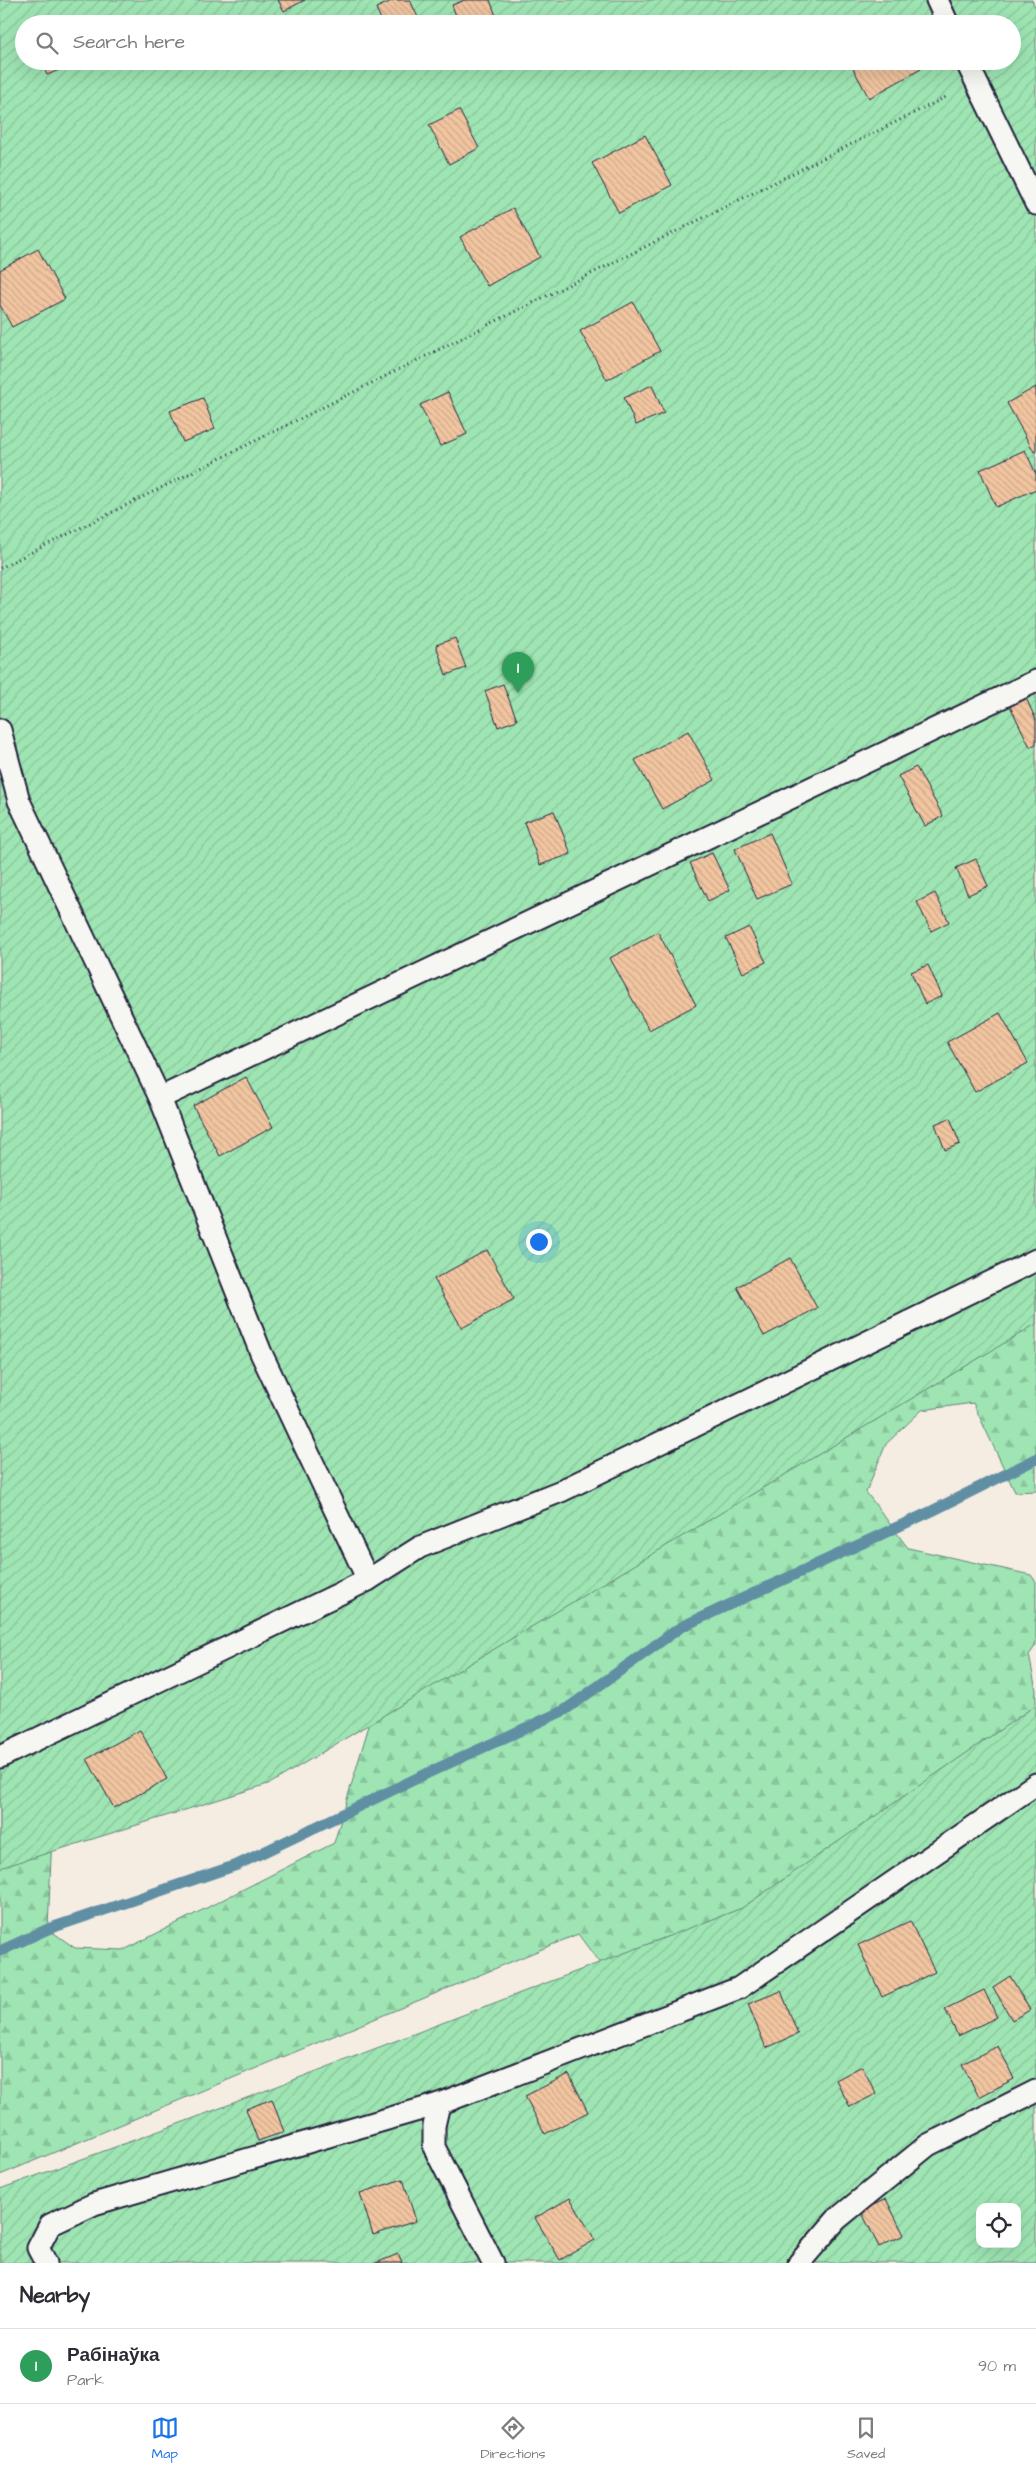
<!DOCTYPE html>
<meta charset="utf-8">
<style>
:root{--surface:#fff;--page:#f2f2f3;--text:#2b2b33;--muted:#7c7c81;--line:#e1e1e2;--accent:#1a73e8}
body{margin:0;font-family:"Architects Daughter",sans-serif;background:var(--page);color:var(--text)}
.controls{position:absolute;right:15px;bottom:15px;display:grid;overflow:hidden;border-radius:10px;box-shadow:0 5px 20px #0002}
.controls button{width:45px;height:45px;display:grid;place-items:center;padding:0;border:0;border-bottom:1px solid var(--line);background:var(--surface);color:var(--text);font:25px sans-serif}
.you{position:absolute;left:538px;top:1241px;width:18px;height:18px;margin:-12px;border:4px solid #fff;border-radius:50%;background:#1a73e8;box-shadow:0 0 0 8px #1a73e833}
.badge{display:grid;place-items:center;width:32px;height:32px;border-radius:50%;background:var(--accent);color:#fff;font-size:16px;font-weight:700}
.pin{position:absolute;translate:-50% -41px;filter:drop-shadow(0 1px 2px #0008)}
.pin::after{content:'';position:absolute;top:26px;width:18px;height:15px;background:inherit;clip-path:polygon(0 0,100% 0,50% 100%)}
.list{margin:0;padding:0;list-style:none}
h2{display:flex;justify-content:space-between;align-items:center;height:65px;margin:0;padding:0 20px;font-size:21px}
h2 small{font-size:16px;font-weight:400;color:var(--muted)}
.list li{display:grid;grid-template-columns:32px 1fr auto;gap:15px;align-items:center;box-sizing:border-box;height:75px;padding:0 20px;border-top:1px solid var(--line)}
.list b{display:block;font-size:19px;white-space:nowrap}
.list p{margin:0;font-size:16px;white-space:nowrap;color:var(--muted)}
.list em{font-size:16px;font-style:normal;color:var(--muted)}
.icon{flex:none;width:28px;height:28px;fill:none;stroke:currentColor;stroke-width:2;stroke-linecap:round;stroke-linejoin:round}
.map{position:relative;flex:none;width:1036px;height:2263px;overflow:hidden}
.search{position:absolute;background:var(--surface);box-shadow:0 5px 20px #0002;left:15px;right:15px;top:15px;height:55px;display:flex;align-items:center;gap:12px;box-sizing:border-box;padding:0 18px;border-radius:28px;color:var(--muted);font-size:19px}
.sheet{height:140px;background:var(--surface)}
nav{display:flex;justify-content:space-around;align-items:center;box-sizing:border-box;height:70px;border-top:1px solid var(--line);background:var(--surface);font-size:14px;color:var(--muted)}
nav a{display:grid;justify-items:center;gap:2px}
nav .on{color:var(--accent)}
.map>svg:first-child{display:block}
.forest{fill:url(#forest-firs);stroke:#608477}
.garden{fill:url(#garden-furrows);stroke:#608477;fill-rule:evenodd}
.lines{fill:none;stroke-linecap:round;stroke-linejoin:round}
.stream{stroke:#608fa3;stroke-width:11}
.building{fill:url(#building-back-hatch);stroke:#22223b}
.lane-casing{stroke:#22223b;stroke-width:25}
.path{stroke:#22223b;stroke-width:3;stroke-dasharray:1 4;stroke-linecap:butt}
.lane{stroke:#f6f6f2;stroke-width:21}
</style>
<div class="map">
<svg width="1036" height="2263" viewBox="0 0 1036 2263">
<defs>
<pattern id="forest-firs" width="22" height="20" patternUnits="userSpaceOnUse" patternTransform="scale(1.25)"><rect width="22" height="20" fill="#9ee5b3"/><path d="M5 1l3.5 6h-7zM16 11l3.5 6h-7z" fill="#88c49b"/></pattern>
<pattern id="garden-furrows" width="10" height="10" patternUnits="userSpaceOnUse" patternTransform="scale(1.25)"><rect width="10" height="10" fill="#9ee5b3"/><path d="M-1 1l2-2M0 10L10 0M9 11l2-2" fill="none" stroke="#88c49b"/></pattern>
<pattern id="building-back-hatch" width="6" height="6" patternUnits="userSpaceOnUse" patternTransform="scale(1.25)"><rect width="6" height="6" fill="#f1c5a0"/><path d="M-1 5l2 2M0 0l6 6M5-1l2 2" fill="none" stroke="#cea98b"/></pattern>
</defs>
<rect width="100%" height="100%" fill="#f5ece2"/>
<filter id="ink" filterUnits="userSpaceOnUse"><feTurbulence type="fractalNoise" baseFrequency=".02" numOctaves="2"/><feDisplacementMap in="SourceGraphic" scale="10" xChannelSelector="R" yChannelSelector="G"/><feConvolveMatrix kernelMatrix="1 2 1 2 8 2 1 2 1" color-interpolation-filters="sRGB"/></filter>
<g filter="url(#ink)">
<polygon class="forest" points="1036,1281 1036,1491 1015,1492 973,1403 922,1410 886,1444 866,1492 908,1548 1031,1575 1036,1582 1036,1645 1029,1655 1036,1690 1036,1767 621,1992 578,1934 0,2175 0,1797 53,1810 48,1929 75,1948 124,1950 334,1843 379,1692"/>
<g class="garden">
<path d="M0,0H1032L1036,9V1324L271,1783L0,1868ZM24,24H1012V61H24Z"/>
<path d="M1036,1705V2263H0V2189L189,2120L742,1908ZM980,2207H1017V2244H980Z"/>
</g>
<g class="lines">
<polyline class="stream" points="0,1951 48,1929 237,1865 432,1771 565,1710 681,1627 932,1511 1036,1459"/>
</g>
<g class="building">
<polygon points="278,0 305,0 284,11"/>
<polygon points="394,0 410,0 421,24 383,24 376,8"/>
<polygon points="465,0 490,0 499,24 459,24 452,5"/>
<polygon points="41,61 75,61 76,63 47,75"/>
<polygon points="849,61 917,61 921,69 869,98"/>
<polygon points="459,110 479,148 449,164 429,125"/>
<polygon points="645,135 672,185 619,213 592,163"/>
<polygon points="513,208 540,257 487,286 460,237"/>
<polygon points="38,249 65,299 12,327 0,305 0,270"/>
<polygon points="633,302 660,351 607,380 580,331"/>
<polygon points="652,385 664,413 636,425 624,398"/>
<polygon points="1036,387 1036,451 1034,452 1007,403"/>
<polygon points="448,392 467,434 440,446 420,405"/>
<polygon points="203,398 215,429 183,442 170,411"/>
<polygon points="1025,450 1036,474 1036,489 996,507 980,470"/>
<polygon points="455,638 466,668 446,675 436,645"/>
<polygon points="503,684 517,720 498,727 485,691"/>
<polygon points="1026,698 1036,720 1036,744 1030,747 1010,706"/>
<polygon points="688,731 715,780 662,809 635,760"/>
<polygon points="916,767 943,816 925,826 898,776"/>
<polygon points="554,811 571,854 540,865 524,822"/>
<polygon points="770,833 792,884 757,899 735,849"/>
<polygon points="712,853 730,890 708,901 690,863"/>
<polygon points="976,859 988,886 968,895 956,868"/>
<polygon points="935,893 949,922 931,931 917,902"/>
<polygon points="749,927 766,962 743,973 726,938"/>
<polygon points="658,932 696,1005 649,1030 610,958"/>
<polygon points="928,965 942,996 925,1004 911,972"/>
<polygon points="1000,1013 1028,1063 975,1092 947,1042"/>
<polygon points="246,1077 273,1127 220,1156 193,1106"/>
<polygon points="950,1118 960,1144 945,1150 935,1124"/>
<polygon points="487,1250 514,1299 462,1328 434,1279"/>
<polygon points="790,1258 817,1308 764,1336 737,1287"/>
<polygon points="140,1730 167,1779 114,1808 87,1759"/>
<polygon points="910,1921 935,1972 882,1997 858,1945"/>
<polygon points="1010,1976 1030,2010 1012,2020 993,1987"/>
<polygon points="984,1990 997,2017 958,2036 945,2009"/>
<polygon points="781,1991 798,2034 766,2048 748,2004"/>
<polygon points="998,2046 1014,2079 979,2097 962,2064"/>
<polygon points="862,2066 876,2094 850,2107 836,2080"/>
<polygon points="569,2074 588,2112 545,2134 525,2096"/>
<polygon points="272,2099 284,2132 258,2141 246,2109"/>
<polygon points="403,2179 416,2221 373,2235 360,2193"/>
<polygon points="570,2198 595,2240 560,2260 535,2218"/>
<polygon points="886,2199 904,2235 879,2247 861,2211"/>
<polygon points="398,2254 402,2263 376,2263"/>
</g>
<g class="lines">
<defs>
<g id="lane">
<polyline points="937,0 948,24"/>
<polyline points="966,61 1036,204"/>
<polyline points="0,730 19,801 160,1098 261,1353 368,1580"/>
<polyline points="160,1098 1036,681"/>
<polyline points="0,1757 368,1580 420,1547 561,1491 1036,1260"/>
<polyline points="46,2263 38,2248 50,2225 94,2204 439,2104"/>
<polyline points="493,2263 434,2147 434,2126 439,2104 739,1988 1036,1784"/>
<polyline points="799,2263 837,2219 928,2145 1036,2091"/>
</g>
</defs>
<use href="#lane" class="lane-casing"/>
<polyline class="path" points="0,568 948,96"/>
<use href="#lane" class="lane"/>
</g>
</g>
</svg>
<div class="controls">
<button><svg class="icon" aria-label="locate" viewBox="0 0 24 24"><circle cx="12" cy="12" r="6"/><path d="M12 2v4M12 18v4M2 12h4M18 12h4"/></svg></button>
</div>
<div class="you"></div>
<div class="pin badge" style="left:518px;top:693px;background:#2e9e5b">1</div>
<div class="search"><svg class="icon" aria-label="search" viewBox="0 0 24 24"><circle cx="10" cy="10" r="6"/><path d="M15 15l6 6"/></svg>Search here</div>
</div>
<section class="sheet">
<h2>Nearby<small></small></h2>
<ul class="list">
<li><span class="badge" style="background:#2e9e5b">1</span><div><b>Рабінаўка</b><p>Park</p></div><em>90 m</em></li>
</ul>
</section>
<nav>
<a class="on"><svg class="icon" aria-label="map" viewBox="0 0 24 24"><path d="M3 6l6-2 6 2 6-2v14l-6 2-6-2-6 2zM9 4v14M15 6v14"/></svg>Map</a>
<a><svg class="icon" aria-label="directions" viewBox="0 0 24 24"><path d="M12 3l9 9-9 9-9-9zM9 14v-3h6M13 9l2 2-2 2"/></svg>Directions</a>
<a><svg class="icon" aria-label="saved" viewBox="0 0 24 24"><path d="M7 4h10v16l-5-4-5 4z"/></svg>Saved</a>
</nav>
